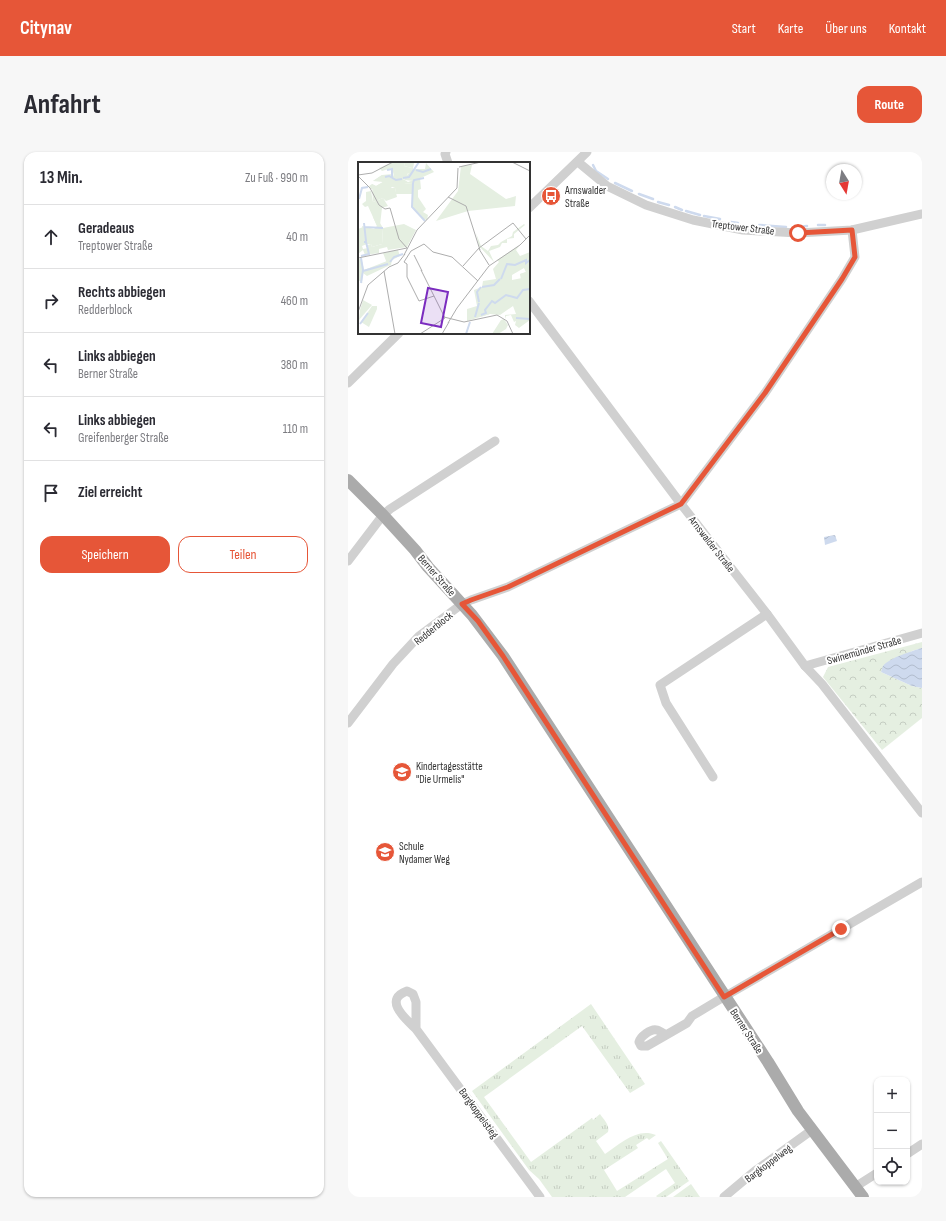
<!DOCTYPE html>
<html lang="de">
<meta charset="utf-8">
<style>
:root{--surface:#fff;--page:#f7f7f7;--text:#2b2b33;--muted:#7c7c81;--line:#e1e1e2;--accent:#e65638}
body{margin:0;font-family:"Sofia Sans Condensed",sans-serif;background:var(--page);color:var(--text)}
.controls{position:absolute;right:12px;bottom:12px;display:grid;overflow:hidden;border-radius:8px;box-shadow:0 1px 3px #0004}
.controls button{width:36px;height:36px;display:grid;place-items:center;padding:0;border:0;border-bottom:1px solid var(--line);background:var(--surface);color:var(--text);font:20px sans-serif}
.compass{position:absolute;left:478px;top:12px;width:36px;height:36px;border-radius:50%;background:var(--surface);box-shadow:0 1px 3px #0004;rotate:169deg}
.stop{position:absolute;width:12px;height:12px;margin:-9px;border:3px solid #e65638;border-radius:50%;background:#fff}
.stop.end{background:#e65638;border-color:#fff;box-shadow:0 1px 4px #0008}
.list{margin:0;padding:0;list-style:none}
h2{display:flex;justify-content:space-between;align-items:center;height:52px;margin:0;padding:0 16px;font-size:17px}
h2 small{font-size:13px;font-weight:400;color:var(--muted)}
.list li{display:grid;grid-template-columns:26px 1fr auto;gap:12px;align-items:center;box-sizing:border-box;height:64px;padding:0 16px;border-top:1px solid var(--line)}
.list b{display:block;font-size:15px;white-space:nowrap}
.list p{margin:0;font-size:13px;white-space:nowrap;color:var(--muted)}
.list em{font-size:13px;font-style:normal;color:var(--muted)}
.actions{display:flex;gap:8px;padding:12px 16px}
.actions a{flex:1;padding:9px 0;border:1px solid var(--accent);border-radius:12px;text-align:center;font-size:14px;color:var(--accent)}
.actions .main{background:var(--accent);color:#fff}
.icon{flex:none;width:22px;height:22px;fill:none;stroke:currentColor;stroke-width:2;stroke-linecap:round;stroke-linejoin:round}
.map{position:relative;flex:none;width:574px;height:1045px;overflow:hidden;border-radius:12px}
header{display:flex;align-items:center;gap:24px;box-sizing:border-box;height:56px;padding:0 20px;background:var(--accent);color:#fff}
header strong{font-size:19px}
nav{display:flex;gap:22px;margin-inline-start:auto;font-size:14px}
.intro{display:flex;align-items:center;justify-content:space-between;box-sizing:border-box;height:96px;padding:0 24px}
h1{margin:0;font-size:28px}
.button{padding:10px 18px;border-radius:12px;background:var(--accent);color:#fff;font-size:14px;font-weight:700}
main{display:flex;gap:24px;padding:0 24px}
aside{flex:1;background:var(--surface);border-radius:12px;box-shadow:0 1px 3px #0004}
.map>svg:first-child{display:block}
.grass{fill:url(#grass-tufts)}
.forest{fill:url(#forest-crowns)}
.water{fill:url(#water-waves)}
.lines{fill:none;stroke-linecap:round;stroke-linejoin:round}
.stream{stroke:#cedaee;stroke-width:2.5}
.minor{stroke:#d0d0d0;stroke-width:9}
.major{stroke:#ababab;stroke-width:12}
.route{stroke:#e65638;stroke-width:5}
.labels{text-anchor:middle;stroke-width:4;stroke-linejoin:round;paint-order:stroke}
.poi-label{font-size:11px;fill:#333;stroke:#fff;text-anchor:start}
.street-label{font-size:11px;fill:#333;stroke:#fff}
.inset-river{fill:none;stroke:#cedaee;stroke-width:2}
.inset-road{fill:none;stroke:#adadad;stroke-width:1}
.view{fill:#7b2cbf;fill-opacity:0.15;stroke:#7b2cbf;stroke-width:2}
.inset-edge{fill:none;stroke:#333;stroke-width:2}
</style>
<header>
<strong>Citynav</strong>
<nav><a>Start</a><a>Karte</a><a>Über uns</a><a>Kontakt</a></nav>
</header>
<div class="intro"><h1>Anfahrt</h1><a class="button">Route</a></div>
<main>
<aside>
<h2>13 Min.<small>Zu Fuß · 990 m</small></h2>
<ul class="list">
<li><svg class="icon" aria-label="ahead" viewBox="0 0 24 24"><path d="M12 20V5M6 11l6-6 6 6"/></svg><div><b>Geradeaus</b><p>Treptower Straße</p></div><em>40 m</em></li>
<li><svg class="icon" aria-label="right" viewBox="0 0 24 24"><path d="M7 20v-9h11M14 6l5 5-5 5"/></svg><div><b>Rechts abbiegen</b><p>Redderblock</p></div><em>460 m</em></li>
<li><svg class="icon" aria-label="left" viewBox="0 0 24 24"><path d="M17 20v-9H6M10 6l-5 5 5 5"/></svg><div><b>Links abbiegen</b><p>Berner Straße</p></div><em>380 m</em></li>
<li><svg class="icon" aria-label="left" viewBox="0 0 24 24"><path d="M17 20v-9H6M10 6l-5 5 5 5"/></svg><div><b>Links abbiegen</b><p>Greifenberger Straße</p></div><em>110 m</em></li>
<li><svg class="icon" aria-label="arrive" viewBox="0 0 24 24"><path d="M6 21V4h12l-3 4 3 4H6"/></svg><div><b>Ziel erreicht</b></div></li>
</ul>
<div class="actions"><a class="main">Speichern</a><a>Teilen</a></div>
</aside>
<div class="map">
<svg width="574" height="1045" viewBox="0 0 574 1045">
<defs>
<pattern id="grass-tufts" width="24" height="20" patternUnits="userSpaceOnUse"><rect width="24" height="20" fill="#e5efe1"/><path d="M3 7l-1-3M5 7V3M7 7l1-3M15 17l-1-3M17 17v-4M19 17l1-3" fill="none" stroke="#c5cdc2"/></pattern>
<pattern id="forest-crowns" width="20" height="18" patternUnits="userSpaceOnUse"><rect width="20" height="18" fill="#e5efe1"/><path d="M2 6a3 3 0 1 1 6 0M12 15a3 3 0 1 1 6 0" fill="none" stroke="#c5cdc2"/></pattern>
<pattern id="water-waves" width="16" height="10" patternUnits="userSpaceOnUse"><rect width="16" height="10" fill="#cedaee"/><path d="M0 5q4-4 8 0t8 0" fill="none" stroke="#b1bccd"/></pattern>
</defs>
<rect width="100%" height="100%" fill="#fff"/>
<g class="grass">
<path d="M243,852L297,932L282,941L234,874L136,945L183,1010L244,966L245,968L252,962C256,968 262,973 260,980L248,989L257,1002C272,992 289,975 308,983L301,988L299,986L288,993L290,996L256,1018L269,1039L320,1007L310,991L313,989L341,1029L318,1045H309L308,1044L327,1031L318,1017L277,1045H204L191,1027L181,1018L124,939Z"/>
<polygon points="343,1032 352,1045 325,1045"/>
</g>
<polygon class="forest" points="574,490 574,496 564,499 533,520 564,534 574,536 574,566 534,598 475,525 480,515"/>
<g class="water">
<polygon points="487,383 489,389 477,393 476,385"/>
<path d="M574,496V536L564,534L533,520C534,518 534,516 535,514C541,506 564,499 574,496Z"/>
</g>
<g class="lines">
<g class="stream">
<polyline points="245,13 248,19 260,27"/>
<polyline points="267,31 284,39"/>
<polyline points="291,42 305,47"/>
<polyline points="310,50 321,53"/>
<polyline points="327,55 334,58"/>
<polyline points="338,59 352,63"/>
<polyline points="356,64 372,67"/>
<polyline points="383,70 390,71"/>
<polyline points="411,73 438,75"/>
<polyline points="470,73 477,73"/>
<polyline points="448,75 459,74"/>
</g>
<g class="minor">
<polyline points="98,0 97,2 100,11"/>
<polyline points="230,10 259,34 298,53 345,68 395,78 450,81 504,78 574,62"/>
<polyline points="181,56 239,0"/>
<polyline points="181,149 333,352 419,462 457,514 474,532 574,661"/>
<polyline points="0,231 51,181"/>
<polyline points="0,409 35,363 42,357 147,289"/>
<polyline points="457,514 574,481"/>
<polyline points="0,571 45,512 71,484 114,452 123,448 160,435 333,352 417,241 494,127 507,105 504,78"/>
<polyline points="365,625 318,551 312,533 419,462"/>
<path d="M68,877V850L65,842L59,839C34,848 59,868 68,877L192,1045"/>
<path d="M318,883C315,881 312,879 309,878C303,876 292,885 291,890L293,894H299L339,871L344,864L369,849L574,730"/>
<polyline points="559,1002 574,992"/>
<polyline points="507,1035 529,1021"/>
<polyline points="376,1045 407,1019 464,978"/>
</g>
<polyline class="major" points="0,328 35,363 67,398 80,415 124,463 155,504 420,910 450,959 515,1045"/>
</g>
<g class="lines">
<polyline class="route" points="450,81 504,78 507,105 494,127 417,241 333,352 160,435 123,448 114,452 130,469 155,504 376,845 493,777"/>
</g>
<defs>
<symbol id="bus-disc" viewBox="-11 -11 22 22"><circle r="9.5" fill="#e65638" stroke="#fff"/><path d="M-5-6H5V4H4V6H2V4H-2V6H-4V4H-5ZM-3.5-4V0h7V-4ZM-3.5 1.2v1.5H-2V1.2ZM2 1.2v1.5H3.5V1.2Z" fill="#fff"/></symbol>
<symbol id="school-disc" viewBox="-11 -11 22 22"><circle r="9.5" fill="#e65638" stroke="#fff"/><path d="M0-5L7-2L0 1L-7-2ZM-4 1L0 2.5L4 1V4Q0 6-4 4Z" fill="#fff"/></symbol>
</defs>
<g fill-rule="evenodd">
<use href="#bus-disc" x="192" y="33" width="22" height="22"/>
<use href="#school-disc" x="43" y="609" width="22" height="22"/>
<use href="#school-disc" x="26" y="689" width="22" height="22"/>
</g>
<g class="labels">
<g class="poi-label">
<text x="217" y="42">Arnswalder<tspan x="217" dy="13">Straße</tspan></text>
<text x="68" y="618">Kindertagesstätte<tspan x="68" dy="13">"Die Urmelis"</tspan></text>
<text x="51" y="698">Schule<tspan x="51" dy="13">Nydamer Weg</tspan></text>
</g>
<g class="street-label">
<text transform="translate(395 75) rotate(7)" y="4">Treptower Straße</text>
<text transform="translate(364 392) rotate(52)" y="4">Arnswalder Straße</text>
<text transform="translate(89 423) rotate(49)" y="4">Berner Straße</text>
<text transform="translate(85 476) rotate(-39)" y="4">Redderblock</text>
<text transform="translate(516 498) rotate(-16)" y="4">Swinemünder Straße</text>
<text transform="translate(399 879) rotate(57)" y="4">Berner Straße</text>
<text transform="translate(131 961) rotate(54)" y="4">Bargkoppelstieg</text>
<text transform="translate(420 1011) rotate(-37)" y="4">Bargkoppelweg</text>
</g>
</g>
<g transform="translate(10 10)">
<rect width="172" height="172" fill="#fff"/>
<path d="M62,0L56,1L55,7H67L68,1L76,10L56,19L46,18L54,6L46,4L47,1ZM35,12L38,20L33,26H37L39,35L28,39L25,36L15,40L14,22L18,24L25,20L15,19L24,13ZM46,21L54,22V32H46ZM166,62L167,63L156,72V76L149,77V81H144L142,85L131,89L136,100L121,84L118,71L123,84L130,89L133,84L140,83L143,80L154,74L155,70ZM162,83L158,88L162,94L172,90V158L161,166L157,163L158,159L156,160L153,153L148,154L147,157V153L158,152L155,144L142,153L132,152L109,159V147L119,144L116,128L124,125L125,119L138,117L135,107L141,100L139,98ZM166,106L168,110L162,112L164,116L154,118V113ZM40,88L42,94L34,98L33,103L30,104L25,91ZM146,157L150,163L148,167L140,172H134L143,158Z" fill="#e5efe1" fill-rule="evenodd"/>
<path d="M35,0H53L47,1L46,4L54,6L53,11H50L48,16L45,17L50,20L62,16L63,27L60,28V35L68,47L65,50L70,53L69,58L65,57L54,45V22L46,21V32H38L37,26L27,22L28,26L23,27L28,34L25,35L27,39L23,34L21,27H13L11,24L14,22L18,24L25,20L21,18L15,19L24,13L36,14L34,6L24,9L21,6ZM114,3L112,12L148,37L158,34L157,44L110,49L78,59L100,29L103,4ZM15,55L19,56L25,66L24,82L14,85L13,82H9L4,64L16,67L19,64ZM3,95L6,108L29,99L30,104L9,114L5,111L4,120L7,122L0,118V99ZM172,102V127L163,132L154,118H163L162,112L168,110L166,105ZM151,127L147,141L139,142V147L134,148L131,145L127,148L132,152L122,155L131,140L134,142L143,138L145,140L148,128Z" fill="#e5efe1"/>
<path d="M13,29L15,40L25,36L30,44L24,46L22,63L19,64L10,44L7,45L4,42L8,39V30ZM46,62L58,68L49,85L30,88L29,85L21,87V91L7,93L5,88L0,92V67L5,65L7,69L9,82L4,84L5,87L10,86L9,83L13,82L14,85L24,82L25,66ZM5,138L14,143L1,158L2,148ZM14,144H19V147L11,165L3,160Z" fill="#e5efe1"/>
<path class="inset-river" d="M29,8L34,7V15M58,8L65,10L73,7M27,15L31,14L38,18L44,17M45,16L51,15L61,0M55,21L54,45L67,59M55,21L56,18L66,16M1,37L4,26L10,25M6,61L8,79M6,65L25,66M3,94L11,92L8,80H6M3,96L5,108L3,121M32,100L36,95L45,92M5,109L30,102M143,117L149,102L157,103L168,98V101L172,98M124,125L136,123L142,117M121,140L119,130L123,125M123,153L128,151L127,148L134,139L137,141L148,133L159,136L165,128L172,127M117,155L121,141M158,156L172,157M2,162L10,151M108,172L112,160"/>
<path class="inset-road" d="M154,0L172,9M101,5L123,0M0,13L14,11L35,0M0,14L12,26L21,43L27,47L32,46L41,77L49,86L0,96M90,35L108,44L122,88M66,82L53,89L46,100L49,102V115L61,139L76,134M66,82L75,90L94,95L120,119M121,87L131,103M46,93L59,68L99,26L100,6M56,93L64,109M105,104L121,86L155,61L168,77M63,108L87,156M26,109L37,172M0,150L10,123L31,105L40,101L47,92M86,155L106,160L139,153L149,159L155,172M0,157V171M90,161L99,146L131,104L162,83L172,73M62,172L87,156M84,172L91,160"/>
<path class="view" d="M70,126L90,130L83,165L63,161Z"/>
<rect width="172" height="172" class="inset-edge"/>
</g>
</svg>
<div class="controls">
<button>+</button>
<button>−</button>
<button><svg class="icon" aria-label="locate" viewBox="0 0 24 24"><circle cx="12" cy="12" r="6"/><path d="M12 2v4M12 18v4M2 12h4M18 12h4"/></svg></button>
</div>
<svg class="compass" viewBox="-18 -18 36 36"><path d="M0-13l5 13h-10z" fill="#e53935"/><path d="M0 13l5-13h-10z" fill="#7c7c81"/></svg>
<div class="stop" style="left:450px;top:81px"></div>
<div class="stop end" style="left:493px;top:777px"></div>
</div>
</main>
